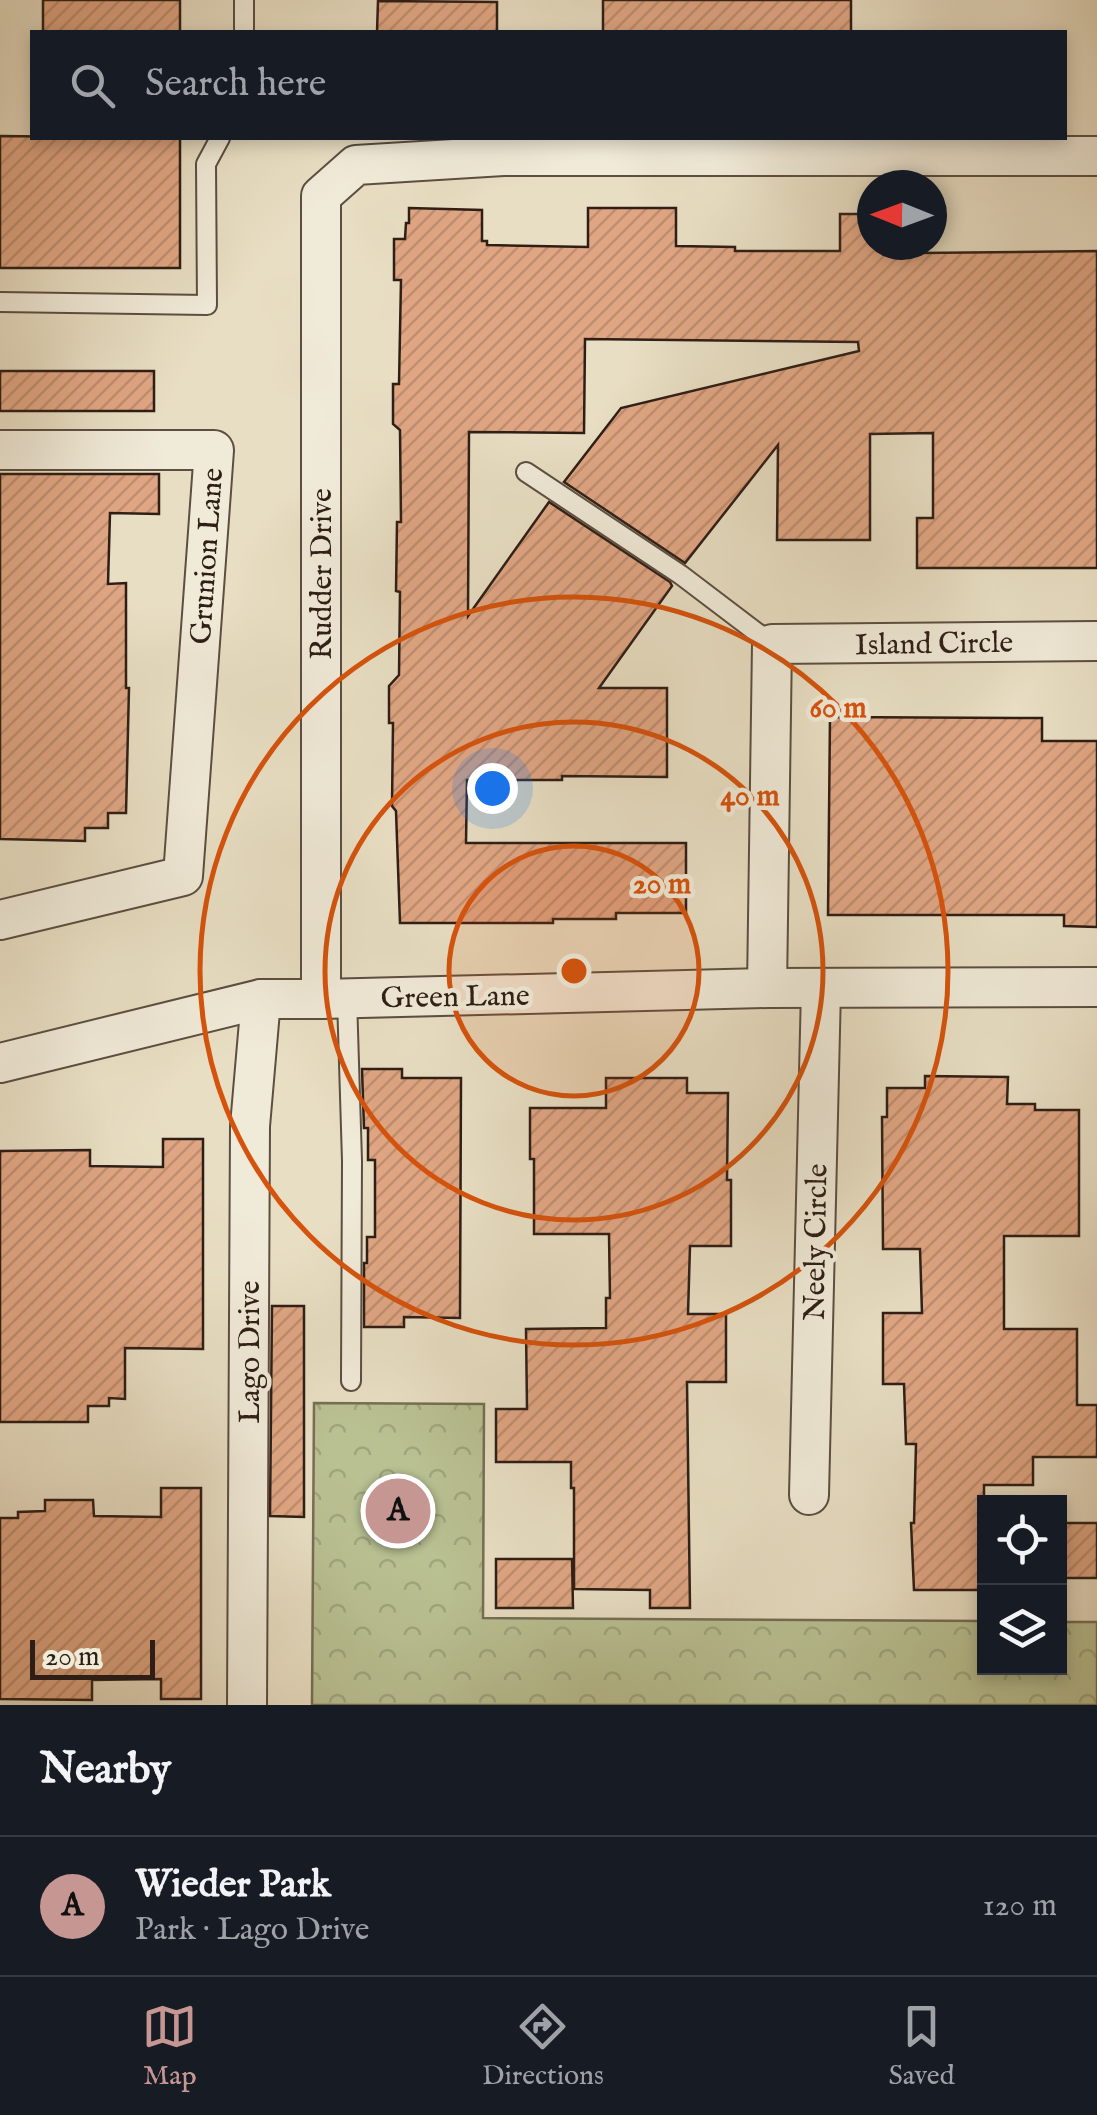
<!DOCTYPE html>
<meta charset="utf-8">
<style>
:root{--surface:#171b24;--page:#20242c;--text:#f1f3f6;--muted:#9ea1a6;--line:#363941;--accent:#c59692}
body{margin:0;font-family:"IM FELL English",serif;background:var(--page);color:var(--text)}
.controls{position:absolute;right:30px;bottom:30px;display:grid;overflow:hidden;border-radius:0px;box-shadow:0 5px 15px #0003}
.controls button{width:90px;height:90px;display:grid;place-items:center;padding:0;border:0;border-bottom:2px solid var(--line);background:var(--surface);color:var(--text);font:50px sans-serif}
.compass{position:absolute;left:857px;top:170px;width:90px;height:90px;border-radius:50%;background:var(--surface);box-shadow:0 5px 15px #0003;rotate:271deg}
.scale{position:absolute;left:30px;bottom:25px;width:125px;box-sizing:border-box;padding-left:10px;border:5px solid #2e1e16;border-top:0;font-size:28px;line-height:35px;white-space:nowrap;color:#2e1e16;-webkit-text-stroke:8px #f0ead8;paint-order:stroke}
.you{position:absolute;left:492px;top:788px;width:35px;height:35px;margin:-25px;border:8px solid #fff;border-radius:50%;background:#1a73e8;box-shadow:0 0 0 15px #1a73e833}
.badge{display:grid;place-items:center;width:65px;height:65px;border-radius:50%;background:var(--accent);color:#111;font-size:32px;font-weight:700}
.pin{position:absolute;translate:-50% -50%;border:5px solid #fff;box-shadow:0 2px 10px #0006}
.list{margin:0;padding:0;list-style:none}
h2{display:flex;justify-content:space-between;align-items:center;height:130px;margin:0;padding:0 40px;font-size:42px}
h2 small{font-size:32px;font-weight:400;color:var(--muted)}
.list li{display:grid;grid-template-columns:65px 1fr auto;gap:30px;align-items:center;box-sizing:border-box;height:140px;padding:0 40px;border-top:2px solid var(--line)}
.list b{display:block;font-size:38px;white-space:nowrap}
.list p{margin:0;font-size:32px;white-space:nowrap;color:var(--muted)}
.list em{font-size:32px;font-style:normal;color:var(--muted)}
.icon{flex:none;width:55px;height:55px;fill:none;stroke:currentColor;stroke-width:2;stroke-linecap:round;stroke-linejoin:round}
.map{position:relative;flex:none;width:1097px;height:1705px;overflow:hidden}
.search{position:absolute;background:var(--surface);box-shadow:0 5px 15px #0003;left:30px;right:30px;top:30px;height:110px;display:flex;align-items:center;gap:25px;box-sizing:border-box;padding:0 35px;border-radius:0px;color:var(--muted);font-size:38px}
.sheet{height:270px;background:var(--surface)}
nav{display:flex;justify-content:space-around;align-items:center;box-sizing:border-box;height:140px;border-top:2px solid var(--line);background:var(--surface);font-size:28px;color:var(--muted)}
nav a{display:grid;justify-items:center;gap:5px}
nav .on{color:var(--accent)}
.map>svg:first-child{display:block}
.park{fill:url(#park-crowns);stroke:#746f54;stroke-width:2.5}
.building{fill:url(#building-hatch);stroke:#2e1e16;stroke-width:2.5}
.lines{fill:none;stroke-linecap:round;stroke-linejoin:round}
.lane-casing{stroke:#5c4e41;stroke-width:22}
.street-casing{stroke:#5c4e41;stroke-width:42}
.lane{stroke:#f0ead8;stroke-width:18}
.street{stroke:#f0ead8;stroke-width:38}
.ring{fill:none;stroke:#d5530d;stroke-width:5}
.labels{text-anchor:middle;stroke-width:9;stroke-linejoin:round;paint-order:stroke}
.street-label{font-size:30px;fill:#2e1e16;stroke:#f0ead8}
.centre{fill:#d5530d;stroke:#f0ead8;stroke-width:5}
.ring-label{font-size:30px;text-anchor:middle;font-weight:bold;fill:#d5530d;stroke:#f0ead8;stroke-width:9;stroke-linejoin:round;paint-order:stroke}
</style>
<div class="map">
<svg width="1097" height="1705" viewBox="0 0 1097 1705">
<defs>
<pattern id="park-crowns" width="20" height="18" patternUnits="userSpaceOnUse" patternTransform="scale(2.5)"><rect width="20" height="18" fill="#b9c092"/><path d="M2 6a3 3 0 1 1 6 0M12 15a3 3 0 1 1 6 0" fill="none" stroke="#9fa57d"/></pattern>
<pattern id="building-hatch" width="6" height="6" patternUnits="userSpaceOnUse" patternTransform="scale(2.5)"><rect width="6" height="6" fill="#e0a683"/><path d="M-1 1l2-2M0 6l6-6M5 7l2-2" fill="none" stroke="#c08e70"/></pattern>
</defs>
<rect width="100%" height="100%" fill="#e8dec3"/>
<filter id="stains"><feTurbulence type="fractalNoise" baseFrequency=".002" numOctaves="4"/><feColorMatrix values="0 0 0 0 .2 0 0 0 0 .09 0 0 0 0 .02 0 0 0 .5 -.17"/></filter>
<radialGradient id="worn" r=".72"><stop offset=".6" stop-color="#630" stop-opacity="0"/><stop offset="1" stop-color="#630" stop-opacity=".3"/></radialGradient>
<polygon class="park" points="314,1403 484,1404 483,1618 984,1621 984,1668 1060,1668 1060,1622 1097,1622 1097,1705 312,1705"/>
<g class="building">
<rect x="43" y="0" width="137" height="32"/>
<rect x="603" y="0" width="248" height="32"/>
<polygon points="378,1 497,2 497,32 377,32"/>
<polygon points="0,136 180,138 180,268 0,268"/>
<polygon points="409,208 482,210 482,241 487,241 487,245 588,247 588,208 676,208 676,246 735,247 735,251 840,251 840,214 872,214 872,245 920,245 920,253 1097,251 1097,568 917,568 917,518 933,518 933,433 870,434 870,540 777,540 778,445 685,563 564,482 621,408 859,351 858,342 585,339 584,433 469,432 468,616 549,502 670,582 672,586 599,688 667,688 667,777 562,776 562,780 467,780 466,843 686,843 686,913 616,913 616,919 553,919 553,923 400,923 396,811 392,806 393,723 389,723 389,686 399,675 400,592 396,591 397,522 401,522 400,430 393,424 393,384 399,384 401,280 394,280 394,239 405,239 406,223 409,223"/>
<rect x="0" y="371" width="154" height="40"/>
<polygon points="0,474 159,474 159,514 110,513 108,584 126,583 126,688 129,688 126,813 108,813 108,828 85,828 85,841 0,839"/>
<polygon points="830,717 1042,718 1042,741 1097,741 1097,927 1064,926 1064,915 828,915"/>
<polygon points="362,1069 402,1069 402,1078 461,1078 460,1318 404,1317 404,1327 364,1327 364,1263 367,1263 367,1237 375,1237 375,1160 368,1160 368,1128 364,1128"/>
<polygon points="925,1076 1008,1077 1007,1104 1035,1104 1035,1110 1079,1110 1079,1236 1004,1236 1004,1329 1077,1329 1077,1405 1097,1405 1097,1457 1033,1457 1033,1485 984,1485 984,1590 914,1590 911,1523 914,1523 916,1444 906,1444 904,1384 883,1384 883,1313 922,1313 920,1249 883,1249 882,1117 887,1117 887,1088 925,1088"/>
<polygon points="606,1078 687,1078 687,1093 728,1093 727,1180 731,1180 731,1246 690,1246 688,1314 726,1314 726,1382 687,1382 690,1608 650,1608 650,1590 574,1589 574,1488 571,1488 571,1462 496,1462 496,1409 527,1409 526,1329 606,1328 606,1298 610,1298 609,1234 534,1234 534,1159 530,1159 530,1108 606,1108"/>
<polygon points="163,1139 203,1139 203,1349 125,1348 125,1399 109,1398 109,1406 88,1406 88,1422 0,1422 0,1151 90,1150 90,1166 163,1167"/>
<polygon points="272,1306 304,1306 304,1517 270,1516"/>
<polygon points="161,1488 201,1488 201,1699 161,1699 161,1679 92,1680 92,1700 0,1699 0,1518 18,1518 18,1512 45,1511 45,1500 93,1500 94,1516 161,1517"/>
<rect x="1060" y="1523" width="37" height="55"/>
<polygon points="496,1559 572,1559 573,1608 496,1608"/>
</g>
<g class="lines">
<defs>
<g id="lane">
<polyline points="244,32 244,0"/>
<polyline points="0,302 207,305 206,164 220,138"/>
<polyline points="526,472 681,575 772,644"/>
<polyline points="347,998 352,1161 351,1381"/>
</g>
<g id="street">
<polyline points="0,450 214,450 183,876 0,920"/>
<polyline points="767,988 772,644 1097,641"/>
<polyline points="321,999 321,196 356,165 503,156 1097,156"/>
<polyline points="0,1063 261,999 321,999 767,988 1097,987"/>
<polyline points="809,1495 821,989"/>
<polyline points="247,1705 250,1126 261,999"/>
</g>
</defs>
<use href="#lane" class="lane-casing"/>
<use href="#street" class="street-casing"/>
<use href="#lane" class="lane"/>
<use href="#street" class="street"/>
</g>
<circle cx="574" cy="971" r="125" fill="#d5530d" fill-opacity=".12"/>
<g class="ring">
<circle cx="574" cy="971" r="125"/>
<circle cx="574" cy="971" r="249"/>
<circle cx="574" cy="971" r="374"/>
</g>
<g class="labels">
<g class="street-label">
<text transform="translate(206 556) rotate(-86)" y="10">Grunion Lane</text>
<text transform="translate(321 574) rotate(-90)" y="10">Rudder Drive</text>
<text transform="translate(934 643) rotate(-1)" y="10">Island Circle</text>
<text transform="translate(455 996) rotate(-1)" y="10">Green Lane</text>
<text transform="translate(815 1242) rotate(-89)" y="10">Neely Circle</text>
<text transform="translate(249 1352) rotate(-90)" y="10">Lago Drive</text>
</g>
</g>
<circle cx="574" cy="971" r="15" class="centre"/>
<g class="ring-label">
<text x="838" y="717">60 m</text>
<text x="750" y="805">40 m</text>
<text x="662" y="893">20 m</text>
</g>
<rect width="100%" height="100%" filter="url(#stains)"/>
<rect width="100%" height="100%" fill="url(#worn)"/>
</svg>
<div class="controls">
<button><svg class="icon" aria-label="locate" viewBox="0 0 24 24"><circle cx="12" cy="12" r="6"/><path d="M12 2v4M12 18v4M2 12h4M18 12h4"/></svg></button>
<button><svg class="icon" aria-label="layers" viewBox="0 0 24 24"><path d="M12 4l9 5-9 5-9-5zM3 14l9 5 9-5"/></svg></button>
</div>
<svg class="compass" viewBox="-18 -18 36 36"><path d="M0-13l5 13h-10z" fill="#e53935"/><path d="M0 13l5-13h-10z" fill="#9ea1a6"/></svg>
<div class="scale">20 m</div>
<div class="you"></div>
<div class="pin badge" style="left:398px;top:1511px">A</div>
<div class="search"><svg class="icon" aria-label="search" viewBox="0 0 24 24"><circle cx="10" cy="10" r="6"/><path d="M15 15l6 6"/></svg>Search here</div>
</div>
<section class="sheet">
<h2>Nearby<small></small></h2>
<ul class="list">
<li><span class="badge">A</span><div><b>Wieder Park</b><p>Park · Lago Drive</p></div><em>120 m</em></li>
</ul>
</section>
<nav>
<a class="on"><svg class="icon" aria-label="map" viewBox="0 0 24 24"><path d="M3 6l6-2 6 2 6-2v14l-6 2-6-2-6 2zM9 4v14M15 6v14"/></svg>Map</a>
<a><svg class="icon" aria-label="directions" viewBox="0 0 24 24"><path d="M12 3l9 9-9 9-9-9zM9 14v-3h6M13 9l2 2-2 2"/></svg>Directions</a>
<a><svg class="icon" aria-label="saved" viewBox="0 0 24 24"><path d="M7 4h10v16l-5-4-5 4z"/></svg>Saved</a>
</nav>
